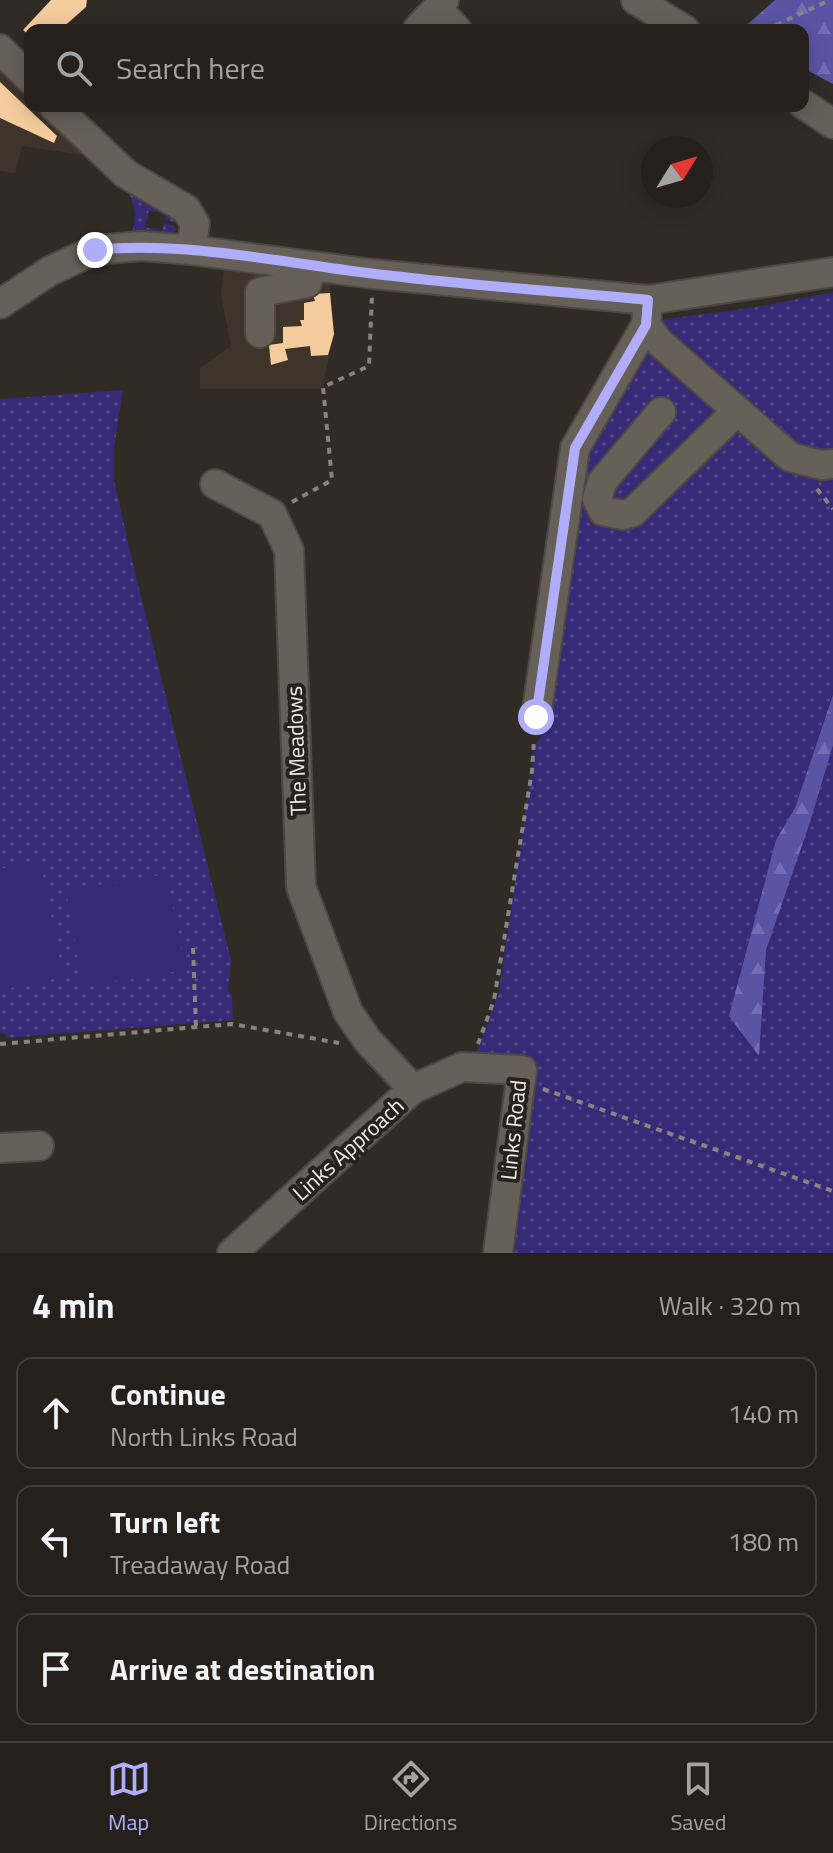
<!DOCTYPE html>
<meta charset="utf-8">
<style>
:root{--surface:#25201c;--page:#2d2825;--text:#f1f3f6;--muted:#a3a3a3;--line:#423e3b;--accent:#b0aefa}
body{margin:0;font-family:"Titillium Web",sans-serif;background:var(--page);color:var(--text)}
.compass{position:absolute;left:641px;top:136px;width:72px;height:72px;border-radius:50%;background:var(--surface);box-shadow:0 4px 20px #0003;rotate:53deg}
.stop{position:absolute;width:24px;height:24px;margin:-18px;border:6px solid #b0aefa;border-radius:50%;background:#fff}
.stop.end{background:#b0aefa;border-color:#fff;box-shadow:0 2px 8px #0008}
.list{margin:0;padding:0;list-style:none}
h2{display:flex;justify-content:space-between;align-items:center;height:104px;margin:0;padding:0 32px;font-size:34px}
h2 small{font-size:26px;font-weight:400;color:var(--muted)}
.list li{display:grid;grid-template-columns:52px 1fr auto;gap:24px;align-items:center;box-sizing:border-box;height:112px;margin:0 16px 16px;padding:0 16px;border:2px solid var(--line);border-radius:16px}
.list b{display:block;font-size:30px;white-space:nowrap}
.list p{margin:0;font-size:26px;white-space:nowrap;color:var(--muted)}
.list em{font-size:26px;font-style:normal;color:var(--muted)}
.icon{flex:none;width:44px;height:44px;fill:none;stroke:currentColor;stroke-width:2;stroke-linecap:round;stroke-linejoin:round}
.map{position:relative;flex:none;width:833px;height:1253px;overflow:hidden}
.search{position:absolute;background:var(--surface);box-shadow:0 4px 20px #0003;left:24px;right:24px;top:24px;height:88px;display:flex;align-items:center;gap:20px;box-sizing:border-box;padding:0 28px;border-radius:16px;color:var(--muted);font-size:30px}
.sheet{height:488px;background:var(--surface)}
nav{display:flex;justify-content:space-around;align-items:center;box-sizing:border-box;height:112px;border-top:2px solid var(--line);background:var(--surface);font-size:22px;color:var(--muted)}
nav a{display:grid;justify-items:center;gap:4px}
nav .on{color:var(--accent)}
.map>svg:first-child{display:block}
.built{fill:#3e342a}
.green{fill:url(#green-dots)}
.forest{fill:url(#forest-firs)}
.pitch{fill:#362a77}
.building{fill:#f5cc9e}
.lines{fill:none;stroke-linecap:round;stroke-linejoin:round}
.minor-casing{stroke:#4d4843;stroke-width:32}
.path{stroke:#89847f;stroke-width:4;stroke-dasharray:6 6;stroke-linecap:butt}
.minor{stroke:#666059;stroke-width:28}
.route{stroke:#b0aefa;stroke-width:10}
.labels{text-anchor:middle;stroke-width:8;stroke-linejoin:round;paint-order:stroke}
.street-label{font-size:22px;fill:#f0ece8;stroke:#27221c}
</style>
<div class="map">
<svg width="833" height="1253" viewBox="0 0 833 1253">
<defs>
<pattern id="green-dots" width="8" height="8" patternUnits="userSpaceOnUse" patternTransform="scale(2)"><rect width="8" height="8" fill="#362a77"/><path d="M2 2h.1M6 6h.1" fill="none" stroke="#53498a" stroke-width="1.8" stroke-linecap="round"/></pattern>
<pattern id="forest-firs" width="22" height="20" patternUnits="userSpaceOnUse" patternTransform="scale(2)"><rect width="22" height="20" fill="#5b54a5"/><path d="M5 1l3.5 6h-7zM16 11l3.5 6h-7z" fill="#736db1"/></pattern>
</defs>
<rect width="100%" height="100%" fill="#312b26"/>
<g class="built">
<polygon points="0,57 30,87 30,106 48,106 89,156 22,146 15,173 0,171"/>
<polygon points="224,267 330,279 330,311 334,334 322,389 200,389 200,368 231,346 221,295"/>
</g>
<g class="green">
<path d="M125,186L177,219L174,222L164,220L165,214L149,210L145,227L162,231L164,224L173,225L176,229L173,234L131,236C138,217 135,204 125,186Z"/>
<polygon points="833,292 833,1253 508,1253 530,1060 475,1058 499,991 535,746 545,730 549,664 575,477 659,320 757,307"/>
<polygon points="123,390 114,448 114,480 133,564 231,960 228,991 232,994 233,1020 6,1038 5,1034 0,1033 0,399"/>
</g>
<g class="forest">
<polygon points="775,0 833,0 833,84 803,68 803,30 741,30"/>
<polygon points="833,695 833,745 810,822 766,950 759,1056 729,1016 776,840 795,808"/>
</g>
<g class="pitch">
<polygon points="40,861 63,977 0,990 0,869"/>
<polygon points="166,874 186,970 83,986 66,891"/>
</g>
<g class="building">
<polygon points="51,0 87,0 86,7 60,30 30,30 30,36 23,30"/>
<polygon points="0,82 57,136 54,143 0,118"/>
<polygon points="330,293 334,334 328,355 311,356 310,346 285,349 288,360 271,365 269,345 283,343 283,327 302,326 300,320 304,320 304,303 315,301 313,294"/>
</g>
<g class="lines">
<defs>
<g id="minor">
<polyline points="636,0 685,30"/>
<polyline points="438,9 457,30"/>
<path d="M417,30C426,18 437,11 444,0"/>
<polyline points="0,49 30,79"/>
<polyline points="803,104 833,124"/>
<polyline points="54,106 126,174 186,209 195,224 191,250"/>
<polyline points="0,304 50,271 95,250 141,246 191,250 373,274 648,300 833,272"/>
<polyline points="646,325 659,342 790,457 821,465 833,464"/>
<polyline points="260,333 260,292 307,283 311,266"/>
<polyline points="661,412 602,482 597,499 603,511 623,515 633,512 737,411"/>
<polyline points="215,484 272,514 289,550 301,887 348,1012 368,1041 413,1089 232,1253"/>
<polyline points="536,717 575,448 646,325 648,300"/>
<polyline points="413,1089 462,1067 522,1070 498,1253"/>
<polyline points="0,1148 39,1146"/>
</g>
</defs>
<use href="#minor" class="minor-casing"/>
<g class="path">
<polyline points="765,30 830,0"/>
<polyline points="817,489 833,509"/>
<polyline points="292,502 332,480 323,387 369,366 372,296"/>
<polyline points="193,948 196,1028"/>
<polyline points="0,1044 232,1024 339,1043"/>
<polyline points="478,1044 494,1000 532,771 534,739"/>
<polyline points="543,1089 833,1191"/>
</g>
<use href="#minor" class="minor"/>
</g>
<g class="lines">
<path class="route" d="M95,250C186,241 278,262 368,273C461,285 555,291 648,300L646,325L575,448L536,717"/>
</g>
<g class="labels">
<g class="street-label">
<text transform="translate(296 751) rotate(-92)" y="8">The Meadows</text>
<text transform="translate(513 1130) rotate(-84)" y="8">Links Road</text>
<text transform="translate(348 1149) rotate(-42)" y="8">Links Approach</text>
</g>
</g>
</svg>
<svg class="compass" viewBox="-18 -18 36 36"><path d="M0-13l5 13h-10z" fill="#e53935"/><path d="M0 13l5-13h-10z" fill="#a3a3a3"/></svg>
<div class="stop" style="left:536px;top:717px"></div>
<div class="stop end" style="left:95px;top:250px"></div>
<div class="search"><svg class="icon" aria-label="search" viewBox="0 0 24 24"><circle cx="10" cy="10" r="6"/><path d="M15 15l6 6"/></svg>Search here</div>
</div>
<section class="sheet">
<h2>4 min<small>Walk · 320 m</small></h2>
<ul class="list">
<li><svg class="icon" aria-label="ahead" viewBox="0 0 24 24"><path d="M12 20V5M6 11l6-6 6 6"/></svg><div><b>Continue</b><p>North Links Road</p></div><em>140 m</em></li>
<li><svg class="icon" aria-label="left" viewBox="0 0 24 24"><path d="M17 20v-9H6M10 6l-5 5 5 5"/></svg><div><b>Turn left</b><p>Treadaway Road</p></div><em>180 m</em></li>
<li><svg class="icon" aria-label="arrive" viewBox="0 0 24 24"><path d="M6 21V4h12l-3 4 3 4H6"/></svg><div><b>Arrive at destination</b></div></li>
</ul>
</section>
<nav>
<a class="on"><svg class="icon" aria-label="map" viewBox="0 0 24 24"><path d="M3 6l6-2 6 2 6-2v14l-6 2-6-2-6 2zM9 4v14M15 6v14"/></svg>Map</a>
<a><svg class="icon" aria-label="directions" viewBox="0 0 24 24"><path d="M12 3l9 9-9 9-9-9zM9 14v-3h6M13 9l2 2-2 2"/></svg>Directions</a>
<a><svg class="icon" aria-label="saved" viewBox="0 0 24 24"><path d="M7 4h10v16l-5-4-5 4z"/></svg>Saved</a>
</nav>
